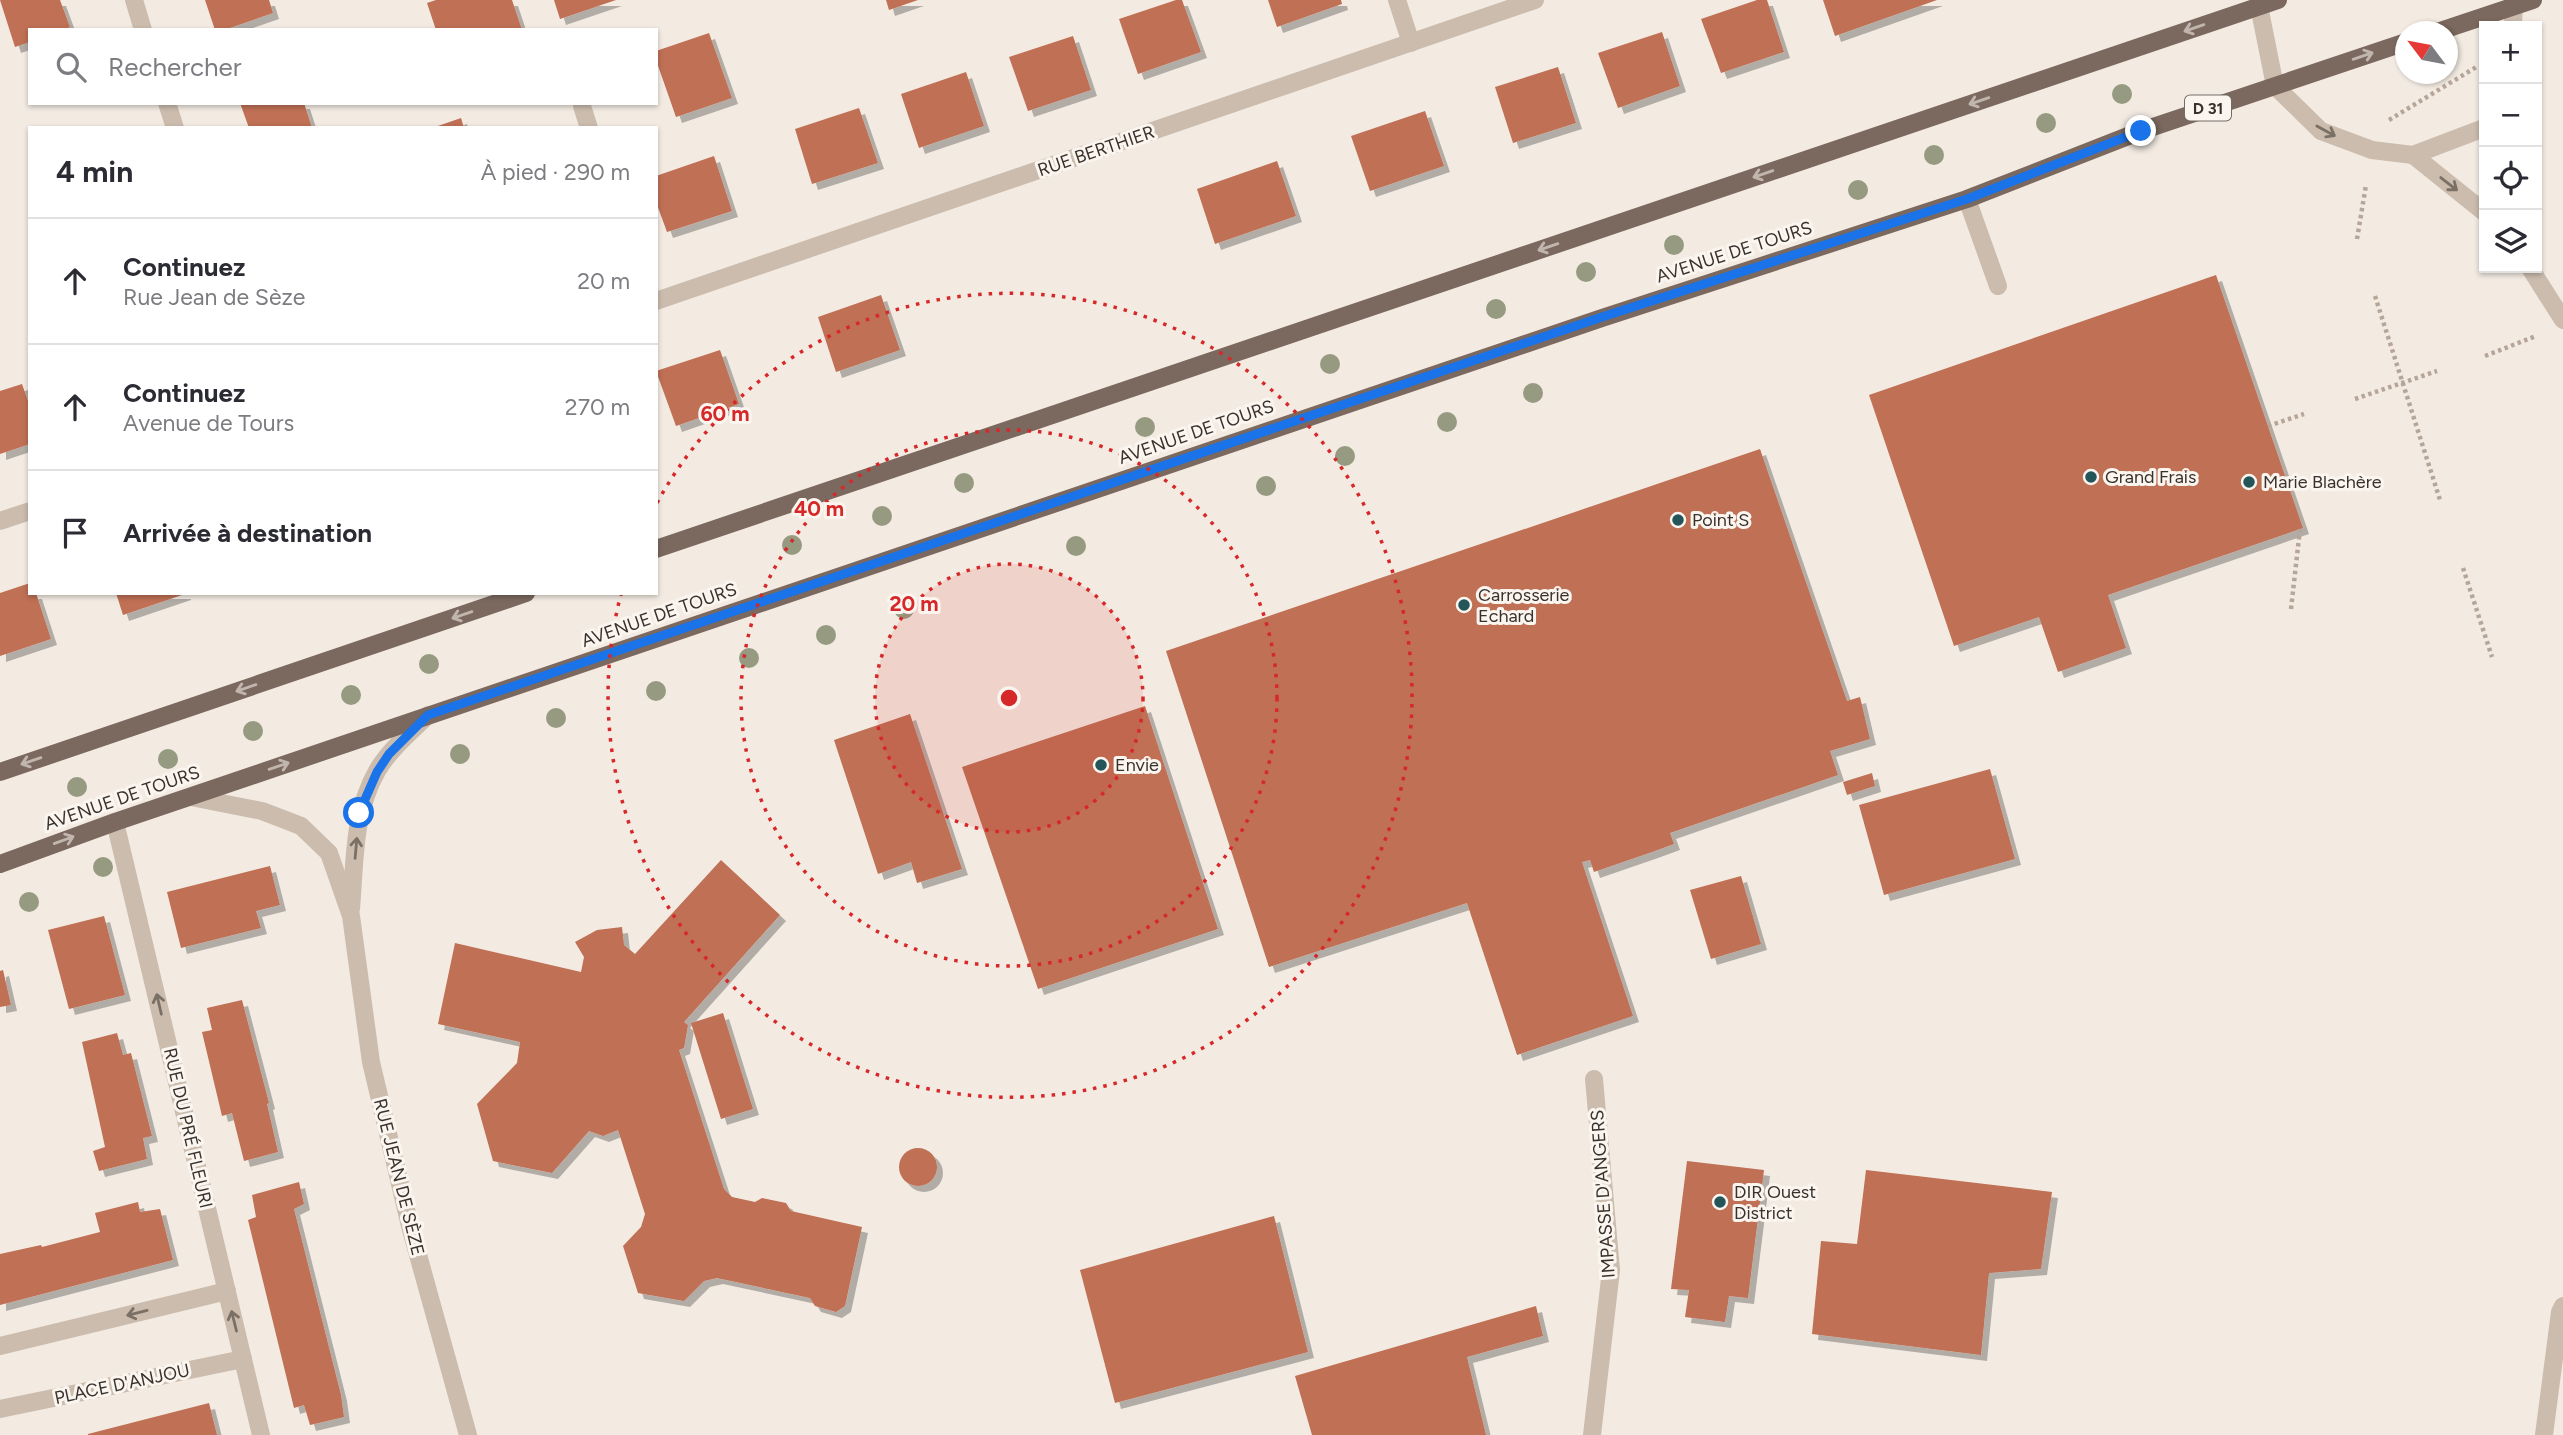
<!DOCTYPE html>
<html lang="fr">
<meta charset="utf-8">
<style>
:root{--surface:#fff;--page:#f7f7f7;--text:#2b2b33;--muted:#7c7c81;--line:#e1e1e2}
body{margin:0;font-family:Figtree,sans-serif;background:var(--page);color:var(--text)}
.controls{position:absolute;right:21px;top:21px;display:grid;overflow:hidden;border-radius:0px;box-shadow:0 2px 5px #0004}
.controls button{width:63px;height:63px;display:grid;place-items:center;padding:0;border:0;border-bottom:2px solid var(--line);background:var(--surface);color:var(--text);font:35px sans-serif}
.compass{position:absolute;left:2395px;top:21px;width:63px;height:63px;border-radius:50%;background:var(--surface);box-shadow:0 2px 5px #0004;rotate:302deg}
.stop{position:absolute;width:21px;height:21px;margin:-16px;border:5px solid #1a73e8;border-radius:50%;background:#fff}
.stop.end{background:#1a73e8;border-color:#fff;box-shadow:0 2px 7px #0008}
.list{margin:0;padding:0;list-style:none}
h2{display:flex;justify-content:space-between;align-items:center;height:91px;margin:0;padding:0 28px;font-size:30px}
h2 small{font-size:23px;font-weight:400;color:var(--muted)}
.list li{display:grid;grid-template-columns:46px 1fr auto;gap:21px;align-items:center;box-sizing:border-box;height:126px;padding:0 28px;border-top:2px solid var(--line)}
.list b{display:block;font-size:26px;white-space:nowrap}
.list p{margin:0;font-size:23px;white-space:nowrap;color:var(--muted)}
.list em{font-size:23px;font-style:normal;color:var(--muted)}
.icon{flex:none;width:38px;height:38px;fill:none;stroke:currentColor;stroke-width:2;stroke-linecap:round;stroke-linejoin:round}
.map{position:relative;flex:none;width:2563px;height:1435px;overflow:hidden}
.search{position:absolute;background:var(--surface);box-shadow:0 2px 5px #0004;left:28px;top:28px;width:630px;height:77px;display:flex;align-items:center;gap:18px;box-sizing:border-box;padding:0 24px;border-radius:0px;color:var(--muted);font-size:26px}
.panel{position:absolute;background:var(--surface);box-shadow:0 2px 5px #0004;left:28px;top:126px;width:630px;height:469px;border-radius:0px}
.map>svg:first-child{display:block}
.building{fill:#bf6f54;filter:url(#shadow)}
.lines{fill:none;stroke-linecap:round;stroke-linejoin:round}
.path{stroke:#b6a699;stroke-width:4.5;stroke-dasharray:3.5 3.5;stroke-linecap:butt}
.minor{stroke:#cbbcae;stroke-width:18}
.major{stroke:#7b685e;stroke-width:18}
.tree{fill:#969a81}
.oneway{stroke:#c1b6ae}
.oneway2{stroke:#7b7066}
.route{stroke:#1a73e8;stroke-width:9}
.ring{fill:none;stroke:#d62828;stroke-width:3.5;stroke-dasharray:3.5 7}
.poi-dot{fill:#245559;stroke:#faf5ef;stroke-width:2.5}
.labels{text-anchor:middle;stroke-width:6;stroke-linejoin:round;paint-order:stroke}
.shield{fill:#faf5ef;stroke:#746c66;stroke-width:2}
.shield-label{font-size:16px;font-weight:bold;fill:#3a312c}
.street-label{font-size:18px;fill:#3a312c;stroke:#faf5ef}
.poi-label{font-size:18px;fill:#3a312c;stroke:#faf5ef;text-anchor:start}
.centre{fill:#d62828;stroke:#faf5ef;stroke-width:3.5}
.ring-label{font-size:21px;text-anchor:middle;font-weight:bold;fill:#d62828;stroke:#faf5ef;stroke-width:6;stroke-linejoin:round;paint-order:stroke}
</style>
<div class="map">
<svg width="2563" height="1435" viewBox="0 0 2563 1435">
<defs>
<filter id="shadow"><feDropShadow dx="6" dy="6" stdDeviation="0" flood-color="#0004"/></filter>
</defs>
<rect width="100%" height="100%" fill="#f3ebe2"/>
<g class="building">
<polygon points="0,0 60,0 70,27 63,30 30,30 30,42 15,47"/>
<polygon points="205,0 269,0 273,13 224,30 215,30"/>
<polygon points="436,0 512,0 522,30 436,30 427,3"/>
<polygon points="554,0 616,0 560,19"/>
<polygon points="886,0 918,0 889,10"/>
<polygon points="1176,0 1182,0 1201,52 1138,74 1119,19"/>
<polygon points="1268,0 1341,0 1342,4 1277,27"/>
<polygon points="1757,0 1767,0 1784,52 1721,73 1701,19"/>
<polygon points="1823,0 1937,0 1835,36"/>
<polygon points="1662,32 1680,86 1618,108 1598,53"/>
<polygon points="709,33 732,98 676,117 656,60 656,51"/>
<polygon points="1073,36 1091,90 1028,111 1009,57"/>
<polygon points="1558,67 1576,123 1513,143 1495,87"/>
<polygon points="966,72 984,126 919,148 901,94"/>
<polygon points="240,103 304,103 312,128 249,128"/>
<polygon points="859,108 878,163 812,184 795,129"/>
<polygon points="1425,111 1444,166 1370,191 1351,136"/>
<polygon points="461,118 464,128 435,128 435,127"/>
<polygon points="714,156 732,211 667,232 656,202 656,176"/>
<polygon points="1277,161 1296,216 1215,244 1197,189"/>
<polygon points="2216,275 2303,528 2108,595 2126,648 2058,672 2039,617 1954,646 1869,395"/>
<polygon points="881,295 900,350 836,372 818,317"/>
<polygon points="720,350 739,404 676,426 656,371"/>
<polygon points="22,384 30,407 30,444 0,454 0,391"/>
<polygon points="1760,449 1847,701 1860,697 1870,739 1830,751 1838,775 1670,833 1674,844 1652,852 1594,872 1590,860 1582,862 1633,1016 1517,1055 1467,903 1269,967 1166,651"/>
<polygon points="30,583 30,593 36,593 51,639 0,656 0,593"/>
<polygon points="116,593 185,593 185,594 123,615"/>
<polygon points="1145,706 1218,929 1038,989 962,767"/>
<polygon points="910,714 962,869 917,883 911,862 878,874 834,740"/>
<polygon points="1990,769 2015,859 1884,895 1859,805"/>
<polygon points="1872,773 1875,786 1847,795 1843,782"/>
<polygon points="721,860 780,915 684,1022 688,1025 684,1048 679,1050 724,1189 732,1197 755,1202 762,1198 786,1203 791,1211 862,1227 845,1306 836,1312 815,1306 810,1298 717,1278 704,1281 684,1301 638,1293 623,1246 641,1227 645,1214 618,1130 603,1136 589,1131 552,1173 493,1161 477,1104 517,1063 520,1042 438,1024 455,943 581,972 584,957 575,942 597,930 622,927 624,945 635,954"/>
<polygon points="270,866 280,905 256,911 261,928 181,948 167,892"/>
<polygon points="1741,876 1761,944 1711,959 1690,890"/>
<polygon points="104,916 125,995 69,1009 48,930"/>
<polygon points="3,970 11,1005 0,1007 0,971"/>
<polygon points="242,1000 269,1103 267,1104 278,1152 244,1161 232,1113 222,1116 202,1032 212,1030 207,1008"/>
<polygon points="723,1013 753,1109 721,1119 691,1023"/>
<polygon points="117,1033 123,1055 131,1053 152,1136 143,1138 147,1159 99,1171 93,1151 105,1147 82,1042"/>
<circle cx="918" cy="1167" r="19"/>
<polygon points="1687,1161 1764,1170 1748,1298 1729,1296 1725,1322 1685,1317 1689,1290 1671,1289"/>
<polygon points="1866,1170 2052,1192 2041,1269 1989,1273 1981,1355 1812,1334 1821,1241 1857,1244"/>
<polygon points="299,1182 304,1204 294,1209 341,1395 344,1417 310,1425 304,1405 294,1408 248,1220 256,1217 252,1195"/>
<polygon points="138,1202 140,1212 160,1209 173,1260 0,1305 0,1254 41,1245 42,1247 100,1232 95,1213"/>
<polygon points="1274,1216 1308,1352 1115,1403 1080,1270"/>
<polygon points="1536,1306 1543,1336 1467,1357 1486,1435 1312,1435 1295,1376"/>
<polygon points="209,1403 217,1435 88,1435 88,1434"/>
</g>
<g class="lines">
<g class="path">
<polyline points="2389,120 2478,66"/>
<polyline points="2357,239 2366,185"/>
<polyline points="2375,296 2440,500"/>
<polyline points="2485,356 2536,336"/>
<polyline points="2355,399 2437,371"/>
<polyline points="2268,426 2304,414"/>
<polyline points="2463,568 2492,657"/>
<polyline points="2291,609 2300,529"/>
</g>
<g class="minor">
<polyline points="134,0 143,30"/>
<polyline points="1397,0 1411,43"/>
<polyline points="2259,0 2259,6 2275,86 2321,131 2372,150 2413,155 2484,128"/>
<polyline points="2513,26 2514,0"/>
<polyline points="167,103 175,128"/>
<polyline points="582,106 589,128"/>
<polyline points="2413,155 2484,212"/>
<polyline points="1967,199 1998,286"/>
<polyline points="2530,268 2563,320"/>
<polyline points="656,301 1535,0"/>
<polyline points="0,521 30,511"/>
<polyline points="191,797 262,811 301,826 329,853 351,916 371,1062 410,1226 468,1435"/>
<polyline points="115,822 261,1435"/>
<path d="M351,909C355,862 353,813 377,771C389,750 410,733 428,715"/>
<polyline points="0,1346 227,1291"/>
<polyline points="0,1409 243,1359"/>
<polyline points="1592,1435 1611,1270 1594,1079"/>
<polyline points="2544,1435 2560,1312 2563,1306"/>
</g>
<g class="major">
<polyline points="2437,32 2533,0"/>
<polyline points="656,549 2278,0"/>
<polyline points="0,772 526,593"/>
<polyline points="0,864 115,822 1602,318 1967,199 2141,131 2406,42"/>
</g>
</g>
<g class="tree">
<circle cx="2122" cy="94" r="10"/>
<circle cx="2046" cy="123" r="10"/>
<circle cx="1934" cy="155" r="10"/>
<circle cx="1858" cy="190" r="10"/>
<circle cx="1674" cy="245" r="10"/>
<circle cx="1586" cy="272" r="10"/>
<circle cx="1496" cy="309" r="10"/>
<circle cx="1330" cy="364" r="10"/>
<circle cx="1533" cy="393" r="10"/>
<circle cx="1447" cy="422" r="10"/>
<circle cx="1145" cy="427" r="10"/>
<circle cx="1345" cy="456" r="10"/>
<circle cx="964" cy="483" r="10"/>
<circle cx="1266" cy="486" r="10"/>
<circle cx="882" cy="516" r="10"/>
<circle cx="792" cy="545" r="10"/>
<circle cx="1076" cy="546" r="10"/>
<circle cx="904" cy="609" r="10"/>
<circle cx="826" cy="635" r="10"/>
<circle cx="749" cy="658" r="10"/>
<circle cx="429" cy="664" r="10"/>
<circle cx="656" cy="691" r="10"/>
<circle cx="351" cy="695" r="10"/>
<circle cx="556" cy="718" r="10"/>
<circle cx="253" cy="731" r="10"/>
<circle cx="460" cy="754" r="10"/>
<circle cx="168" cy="759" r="10"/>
<circle cx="77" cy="787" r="10"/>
<circle cx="103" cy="867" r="10"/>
<circle cx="29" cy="902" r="10"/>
</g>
<defs><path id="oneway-shaft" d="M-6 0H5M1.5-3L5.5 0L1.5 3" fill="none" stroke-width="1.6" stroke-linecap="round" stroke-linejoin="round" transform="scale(1.75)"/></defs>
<g class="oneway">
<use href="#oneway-shaft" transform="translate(2194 28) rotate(161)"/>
<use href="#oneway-shaft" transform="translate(2363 56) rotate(-19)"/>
<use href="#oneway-shaft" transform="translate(1979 101) rotate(161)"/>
<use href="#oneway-shaft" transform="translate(1763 174) rotate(161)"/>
<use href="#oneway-shaft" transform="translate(1548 247) rotate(161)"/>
<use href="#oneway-shaft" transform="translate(462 615) rotate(161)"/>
<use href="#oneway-shaft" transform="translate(246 688) rotate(161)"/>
<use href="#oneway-shaft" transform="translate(31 761) rotate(161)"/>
<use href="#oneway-shaft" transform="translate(279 766) rotate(-19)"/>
<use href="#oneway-shaft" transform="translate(64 840) rotate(-20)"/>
</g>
<g class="oneway2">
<use href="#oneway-shaft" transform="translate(2326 131) rotate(29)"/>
<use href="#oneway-shaft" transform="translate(2449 184) rotate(38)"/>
<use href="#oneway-shaft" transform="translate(356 848) rotate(-85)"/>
<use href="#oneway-shaft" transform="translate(159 1004) rotate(-103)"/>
<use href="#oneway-shaft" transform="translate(137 1313) rotate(166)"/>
<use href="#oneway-shaft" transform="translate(234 1321) rotate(-104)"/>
</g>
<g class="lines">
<polyline class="route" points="359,813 377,772 389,754 428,715 1602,317 1967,199 2141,131"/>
</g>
<circle cx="1009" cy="698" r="134" fill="#d62828" fill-opacity=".12"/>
<g class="ring">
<circle cx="1009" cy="698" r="134"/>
<circle cx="1009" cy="698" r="268"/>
<path d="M657 503A402 402 0 1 1 621 594"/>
</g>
<g class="poi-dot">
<circle cx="2091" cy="477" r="7"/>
<circle cx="2249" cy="482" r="7"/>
<circle cx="1678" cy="520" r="7"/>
<circle cx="1464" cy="605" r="7"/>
<circle cx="1101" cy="765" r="7"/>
<circle cx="1720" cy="1202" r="7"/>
</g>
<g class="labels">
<rect class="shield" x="2185" y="95.5" width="46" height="25" rx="5"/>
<g class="shield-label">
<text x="2208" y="114">D 31</text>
</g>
<g class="street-label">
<text transform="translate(1096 151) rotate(-19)" y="6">RUE BERTHIER</text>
<text transform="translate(1734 252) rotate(-18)" y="6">AVENUE DE TOURS</text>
<text transform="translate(1196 432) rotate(-19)" y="6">AVENUE DE TOURS</text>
<text transform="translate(659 615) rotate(-19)" y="6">AVENUE DE TOURS</text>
<text transform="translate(122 798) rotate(-19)" y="6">AVENUE DE TOURS</text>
<text transform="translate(188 1128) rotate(77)" y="6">RUE DU PRÉ FLEURI</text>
<text transform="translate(399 1177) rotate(76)" y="6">RUE JEAN DE SÈZE</text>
<text transform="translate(1603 1194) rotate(-94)" y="6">IMPASSE D'ANGERS</text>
<text transform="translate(122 1384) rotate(-12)" y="6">PLACE D'ANJOU</text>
</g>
<g class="poi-label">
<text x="2105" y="483">Grand Frais</text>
<text x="2263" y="488">Marie Blachère</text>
<text x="1692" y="526">Point S</text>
<text x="1478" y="601">Carrosserie<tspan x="1478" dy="21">Echard</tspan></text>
<text x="1115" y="771">Envie</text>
<text x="1734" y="1198">DIR Ouest<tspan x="1734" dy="21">District</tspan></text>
</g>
</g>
<circle cx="1009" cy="698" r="10" class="centre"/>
<g class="ring-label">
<text x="725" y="421">60 m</text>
<text x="819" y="516">40 m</text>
<text x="914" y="611">20 m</text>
</g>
</svg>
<div class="controls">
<button>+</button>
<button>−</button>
<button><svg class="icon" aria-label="locate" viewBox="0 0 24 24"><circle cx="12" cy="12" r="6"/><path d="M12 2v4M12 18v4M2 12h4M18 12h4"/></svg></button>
<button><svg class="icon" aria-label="layers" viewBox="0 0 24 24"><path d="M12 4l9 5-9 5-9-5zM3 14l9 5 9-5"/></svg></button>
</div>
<svg class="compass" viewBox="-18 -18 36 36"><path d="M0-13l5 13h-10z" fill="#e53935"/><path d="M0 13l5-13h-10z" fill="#7c7c81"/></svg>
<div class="stop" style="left:359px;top:813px"></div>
<div class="stop end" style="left:2141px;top:131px"></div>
<div class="search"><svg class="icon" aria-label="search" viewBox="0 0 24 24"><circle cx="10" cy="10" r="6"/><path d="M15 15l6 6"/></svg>Rechercher</div>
<section class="panel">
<h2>4 min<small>À pied · 290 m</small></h2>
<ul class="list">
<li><svg class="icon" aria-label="ahead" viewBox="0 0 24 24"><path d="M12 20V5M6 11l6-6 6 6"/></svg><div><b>Continuez</b><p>Rue Jean de Sèze</p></div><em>20 m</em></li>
<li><svg class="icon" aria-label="ahead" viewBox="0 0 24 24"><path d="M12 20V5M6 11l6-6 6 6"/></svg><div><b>Continuez</b><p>Avenue de Tours</p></div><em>270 m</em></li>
<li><svg class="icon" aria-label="arrive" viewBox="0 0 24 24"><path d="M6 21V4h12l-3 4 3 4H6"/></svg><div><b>Arrivée à destination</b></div></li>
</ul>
</section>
</div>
